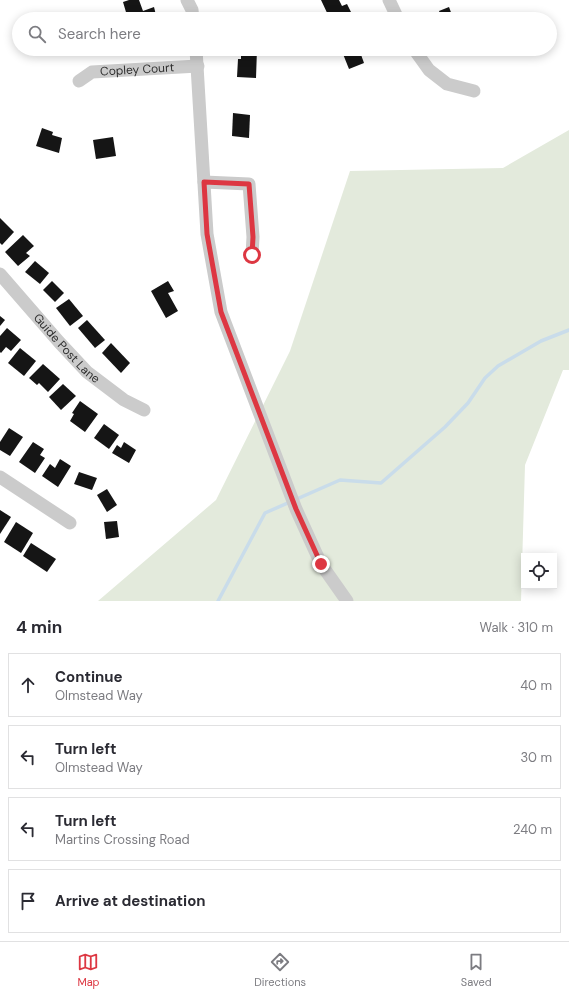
<!DOCTYPE html>
<meta charset="utf-8">
<style>
:root{--surface:#fff;--page:#f7f7f7;--text:#2b2b33;--muted:#7c7c81;--line:#e1e1e2;--accent:#dd3742}
body{margin:0;font-family:"DM Sans",sans-serif;background:var(--page);color:var(--text)}
.controls{position:absolute;right:12px;bottom:12px;display:grid;overflow:hidden;border-radius:0px;box-shadow:0 2px 10px #0003}
.controls button{width:36px;height:36px;display:grid;place-items:center;padding:0;border:0;border-bottom:1px solid var(--line);background:var(--surface);color:var(--text);font:20px sans-serif}
.stop{position:absolute;width:12px;height:12px;margin:-9px;border:3px solid #dd3742;border-radius:50%;background:#fff}
.stop.end{background:#dd3742;border-color:#fff;box-shadow:0 1px 4px #0008}
.list{margin:0;padding:0;list-style:none}
h2{display:flex;justify-content:space-between;align-items:center;height:52px;margin:0;padding:0 16px;font-size:17px}
h2 small{font-size:13px;font-weight:400;color:var(--muted)}
.list li{display:grid;grid-template-columns:26px 1fr auto;gap:12px;align-items:center;box-sizing:border-box;height:64px;margin:0 8px 8px;padding:0 8px;border:1px solid var(--line);border-radius:0px}
.list b{display:block;font-size:15px;white-space:nowrap}
.list p{margin:0;font-size:13px;white-space:nowrap;color:var(--muted)}
.list em{font-size:13px;font-style:normal;color:var(--muted)}
.icon{flex:none;width:22px;height:22px;fill:none;stroke:currentColor;stroke-width:2;stroke-linecap:round;stroke-linejoin:round}
.map{position:relative;flex:none;width:569px;height:601px;overflow:hidden}
.search{position:absolute;background:var(--surface);box-shadow:0 2px 10px #0003;left:12px;right:12px;top:12px;height:44px;display:flex;align-items:center;gap:10px;box-sizing:border-box;padding:0 14px;border-radius:22px;color:var(--muted);font-size:15px}
.sheet{height:340px;background:var(--surface)}
nav{display:flex;justify-content:space-around;align-items:center;box-sizing:border-box;height:56px;border-top:1px solid var(--line);background:var(--surface);font-size:11px;color:var(--muted)}
nav a{display:grid;justify-items:center;gap:2px}
nav .on{color:var(--accent)}
.map>svg:first-child{display:block}
.green{fill:#e3eadc}
.lines{fill:none;stroke-linecap:round;stroke-linejoin:round}
.stream{stroke:#c9dcea;stroke-width:3.5}
.building{fill:#151515}
.street{stroke:#cbcbcb;stroke-width:13}
.route{stroke:#dd3742;stroke-width:5}
.labels{text-anchor:middle;stroke-width:4;stroke-linejoin:round;paint-order:stroke}
.street-label{font-size:12px;fill:#2e2e2e;stroke:#fff}
</style>
<div class="map">
<svg width="569" height="601" viewBox="0 0 569 601">
<rect width="100%" height="100%" fill="#fff"/>
<polygon class="green" points="569,130 569,370 563,370 525,465 521,601 98,601 216,500 290,351 350,171 503,168"/>
<g class="lines">
<polyline class="stream" points="218,601 265,513 340,480 381,483 445,427 468,403 485,378 498,366 541,341 569,330"/>
</g>
<g class="building">
<polygon points="129,0 139,0 143,11 154,7 157,19 128,19 123,2"/>
<polygon points="321,0 339,0 342,6 347,4 352,14 341,19 330,19"/>
<polygon points="449,7 452,15 458,13 460,19 442,19 439,11"/>
<polygon points="94,13 94,19 70,19 70,14"/>
<polygon points="241,49 257,49 256,78 237,77 238,59 241,59"/>
<polygon points="341,49 359,49 364,63 349,69"/>
<polygon points="233,113 250,115 249,138 232,136"/>
<polygon points="42,128 53,132 52,135 62,138 59,153 36,146"/>
<polygon points="113,137 116,156 96,159 93,140"/>
<polygon points="0,218 14,232 2,245 0,243"/>
<polygon points="23,235 34,246 26,253 30,256 18,266 5,252"/>
<polygon points="35,261 49,273 40,284 25,272"/>
<polygon points="52,281 64,293 55,302 43,290"/>
<polygon points="168,281 174,291 168,293 178,311 166,318 151,291"/>
<polygon points="69,299 83,316 70,326 56,308"/>
<polygon points="0,316 5,320 0,326"/>
<polygon points="87,320 105,340 95,348 78,328"/>
<polygon points="7,328 21,340 11,351 6,347 1,353 0,352 0,336"/>
<polygon points="111,343 130,363 121,373 102,353"/>
<polygon points="20,348 36,361 24,376 8,363"/>
<polygon points="43,364 60,379 48,392 39,383 37,385 29,378"/>
<polygon points="63,384 76,396 61,410 49,397"/>
<polygon points="80,401 98,414 85,432 70,421 74,414 72,413"/>
<polygon points="104,424 119,435 109,449 94,438"/>
<polygon points="9,428 23,437 10,456 0,450 0,442"/>
<polygon points="33,442 44,449 40,455 45,458 35,473 19,462"/>
<polygon points="124,442 136,450 129,463 112,453 117,445 121,448"/>
<polygon points="60,459 71,466 58,487 42,476 50,464 55,468"/>
<polygon points="79,472 97,478 92,490 74,484"/>
<polygon points="107,489 117,505 107,512 97,495"/>
<polygon points="0,510 11,517 0,534"/>
<polygon points="117,521 119,537 106,539 104,522"/>
<polygon points="16,522 33,533 21,553 4,542"/>
<polygon points="31,543 56,559 47,572 23,556"/>
</g>
<g class="lines">
<g class="street">
<polyline points="187,0 192,10 193,19"/>
<polyline points="389,0 398,19"/>
<polyline points="196,49 207,234 221,312 296,509 321,564 347,601"/>
<polyline points="414,49 429,70 447,84 474,91"/>
<path id="s1" d="M79,81L92,72L198,66"/>
<polyline points="204,182 249,184 253,237 252,255"/>
<path id="s2" d="M0,274L59,342L87,372L124,400L144,410"/>
<polyline points="0,477 70,523"/>
</g>
</g>
<g class="lines">
<polyline class="route" points="252,255 253,237 249,184 204,182 207,234 221,312 296,509 321,564"/>
</g>
<g class="labels">
<g class="street-label">
<text dy="4" stroke="none"><textPath href="#s1" startOffset="61">Copley Court</textPath></text>
<text dy="4" stroke="none"><textPath href="#s2" startOffset="100">Guide Post Lane</textPath></text>
</g>
</g>
</svg>
<div class="controls">
<button><svg class="icon" aria-label="locate" viewBox="0 0 24 24"><circle cx="12" cy="12" r="6"/><path d="M12 2v4M12 18v4M2 12h4M18 12h4"/></svg></button>
</div>
<div class="stop" style="left:252px;top:255px"></div>
<div class="stop end" style="left:321px;top:564px"></div>
<div class="search"><svg class="icon" aria-label="search" viewBox="0 0 24 24"><circle cx="10" cy="10" r="6"/><path d="M15 15l6 6"/></svg>Search here</div>
</div>
<section class="sheet">
<h2>4 min<small>Walk · 310 m</small></h2>
<ul class="list">
<li><svg class="icon" aria-label="ahead" viewBox="0 0 24 24"><path d="M12 20V5M6 11l6-6 6 6"/></svg><div><b>Continue</b><p>Olmstead Way</p></div><em>40 m</em></li>
<li><svg class="icon" aria-label="left" viewBox="0 0 24 24"><path d="M17 20v-9H6M10 6l-5 5 5 5"/></svg><div><b>Turn left</b><p>Olmstead Way</p></div><em>30 m</em></li>
<li><svg class="icon" aria-label="left" viewBox="0 0 24 24"><path d="M17 20v-9H6M10 6l-5 5 5 5"/></svg><div><b>Turn left</b><p>Martins Crossing Road</p></div><em>240 m</em></li>
<li><svg class="icon" aria-label="arrive" viewBox="0 0 24 24"><path d="M6 21V4h12l-3 4 3 4H6"/></svg><div><b>Arrive at destination</b></div></li>
</ul>
</section>
<nav>
<a class="on"><svg class="icon" aria-label="map" viewBox="0 0 24 24"><path d="M3 6l6-2 6 2 6-2v14l-6 2-6-2-6 2zM9 4v14M15 6v14"/></svg>Map</a>
<a><svg class="icon" aria-label="directions" viewBox="0 0 24 24"><path d="M12 3l9 9-9 9-9-9zM9 14v-3h6M13 9l2 2-2 2"/></svg>Directions</a>
<a><svg class="icon" aria-label="saved" viewBox="0 0 24 24"><path d="M7 4h10v16l-5-4-5 4z"/></svg>Saved</a>
</nav>
